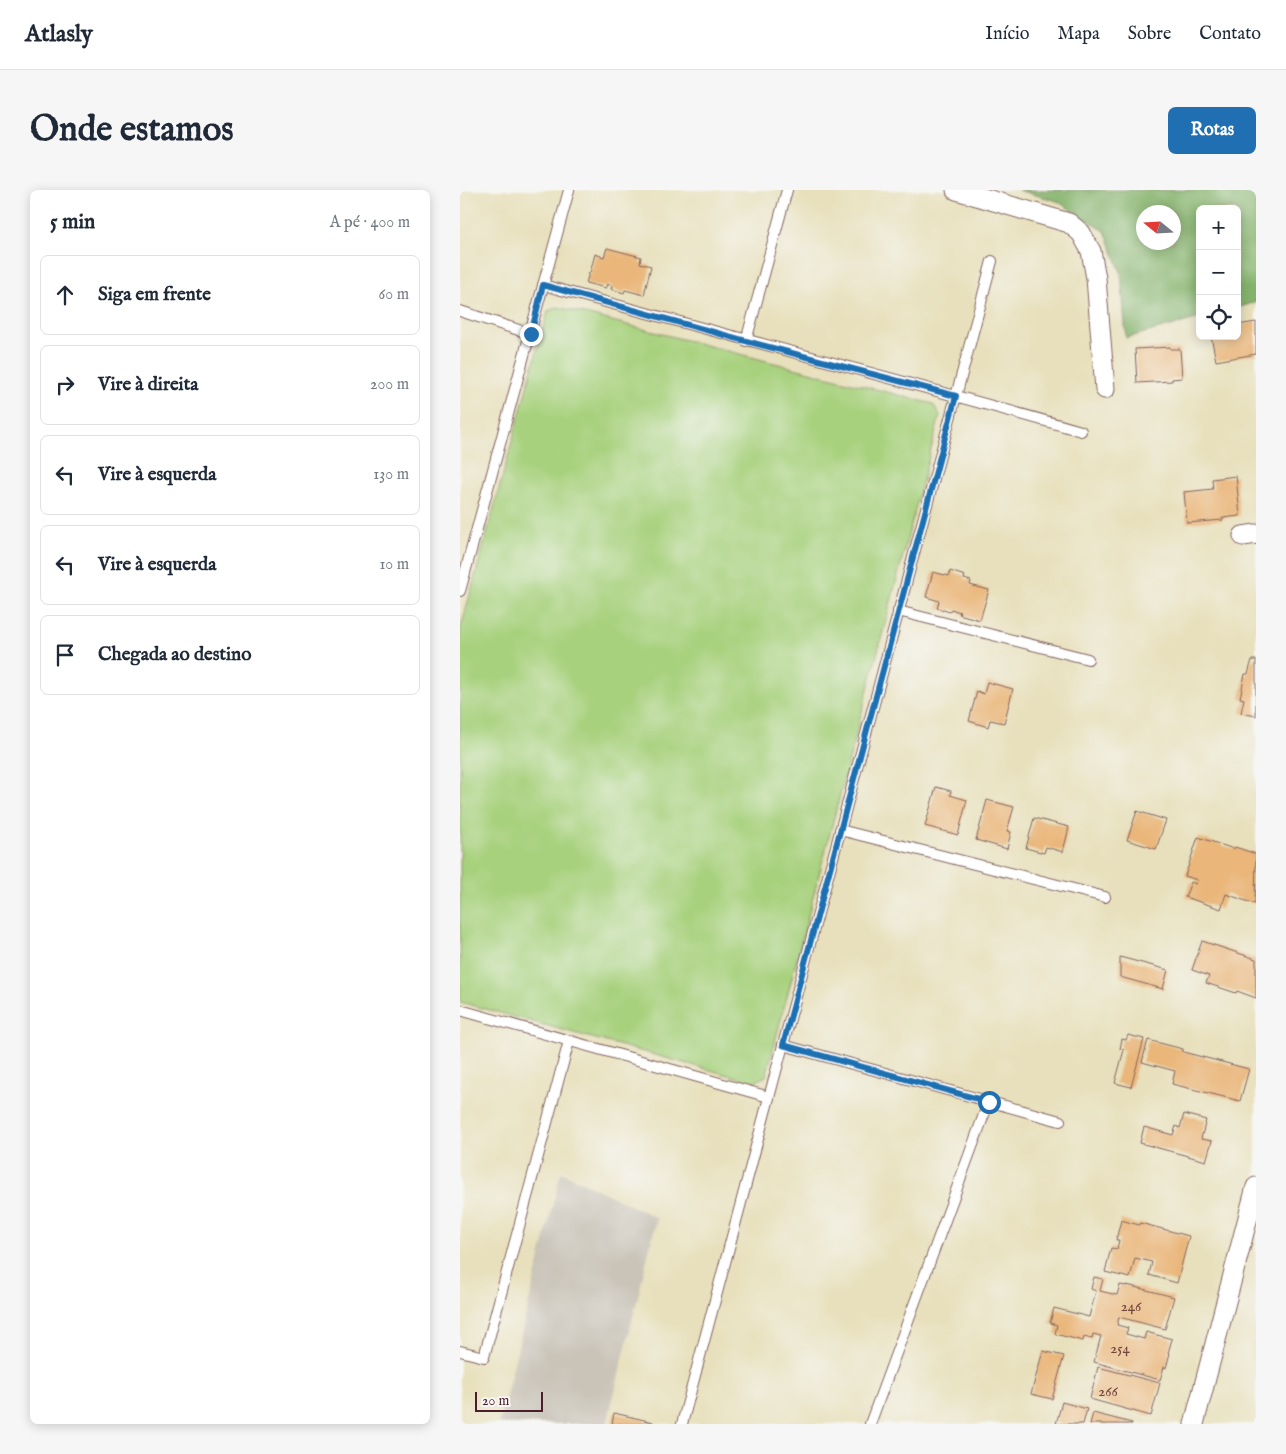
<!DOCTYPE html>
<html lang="pt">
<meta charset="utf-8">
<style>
:root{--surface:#fff;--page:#f6f6f7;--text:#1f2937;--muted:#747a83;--line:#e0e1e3;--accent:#1f6fb2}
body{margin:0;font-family:"IM FELL English",serif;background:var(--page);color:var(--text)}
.controls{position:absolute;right:15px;top:15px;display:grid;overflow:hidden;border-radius:8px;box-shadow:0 2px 12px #0003}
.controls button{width:45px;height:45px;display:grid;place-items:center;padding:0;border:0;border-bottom:1px solid var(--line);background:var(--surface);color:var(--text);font:25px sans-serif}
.compass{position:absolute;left:676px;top:15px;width:45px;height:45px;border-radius:50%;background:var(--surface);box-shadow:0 2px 12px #0003;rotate:288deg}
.scale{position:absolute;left:15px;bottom:12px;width:68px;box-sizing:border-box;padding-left:5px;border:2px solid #4a1f2b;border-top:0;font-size:14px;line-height:18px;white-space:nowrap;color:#4a1f2b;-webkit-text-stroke:4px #f6f6f2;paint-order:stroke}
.stop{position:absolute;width:15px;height:15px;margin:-11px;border:4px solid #1f6fb2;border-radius:50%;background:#fff}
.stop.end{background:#1f6fb2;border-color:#fff;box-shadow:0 1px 5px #0008}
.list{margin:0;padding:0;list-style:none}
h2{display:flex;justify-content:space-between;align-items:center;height:65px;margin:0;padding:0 20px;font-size:21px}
h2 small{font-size:16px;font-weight:400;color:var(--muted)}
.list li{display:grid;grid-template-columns:32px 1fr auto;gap:15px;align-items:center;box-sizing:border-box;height:80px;margin:0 10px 10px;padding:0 10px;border:1px solid var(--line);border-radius:8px}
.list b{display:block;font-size:19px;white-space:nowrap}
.list em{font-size:16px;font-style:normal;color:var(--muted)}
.icon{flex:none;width:28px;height:28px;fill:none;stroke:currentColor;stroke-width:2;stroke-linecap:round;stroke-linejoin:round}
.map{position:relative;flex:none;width:796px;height:1234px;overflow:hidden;border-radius:8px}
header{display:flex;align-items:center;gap:30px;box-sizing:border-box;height:70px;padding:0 25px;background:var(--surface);border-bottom:1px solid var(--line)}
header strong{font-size:24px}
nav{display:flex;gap:28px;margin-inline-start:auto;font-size:18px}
.intro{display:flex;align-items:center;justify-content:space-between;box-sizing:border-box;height:120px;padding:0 30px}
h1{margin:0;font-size:35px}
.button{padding:12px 22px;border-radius:8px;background:var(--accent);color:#fff;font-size:18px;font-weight:700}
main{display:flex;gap:30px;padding:0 30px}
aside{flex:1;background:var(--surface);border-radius:8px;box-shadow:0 2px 12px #0003}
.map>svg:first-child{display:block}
.industrial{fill:#c9c3b8}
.green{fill:#a7d17d;stroke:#787854}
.forest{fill:#85b36c;stroke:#68694c;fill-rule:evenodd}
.building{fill:#eab679}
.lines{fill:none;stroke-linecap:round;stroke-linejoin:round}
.service-casing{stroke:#81635e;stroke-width:12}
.minor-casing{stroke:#81635e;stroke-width:21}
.service{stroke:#fff;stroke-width:10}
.minor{stroke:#fff;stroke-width:19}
.route{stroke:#1f6fb2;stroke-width:6}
.labels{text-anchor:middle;stroke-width:4.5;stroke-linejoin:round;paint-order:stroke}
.number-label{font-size:15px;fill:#72453e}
</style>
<header>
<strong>Atlasly</strong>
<nav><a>Início</a><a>Mapa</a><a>Sobre</a><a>Contato</a></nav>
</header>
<div class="intro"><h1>Onde estamos</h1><a class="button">Rotas</a></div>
<main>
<aside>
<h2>5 min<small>A pé · 400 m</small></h2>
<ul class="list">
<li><svg class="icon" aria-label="ahead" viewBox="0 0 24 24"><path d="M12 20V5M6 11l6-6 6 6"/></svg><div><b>Siga em frente</b></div><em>60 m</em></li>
<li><svg class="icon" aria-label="right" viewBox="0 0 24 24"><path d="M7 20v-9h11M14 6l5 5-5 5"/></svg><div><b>Vire à direita</b></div><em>200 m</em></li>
<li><svg class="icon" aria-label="left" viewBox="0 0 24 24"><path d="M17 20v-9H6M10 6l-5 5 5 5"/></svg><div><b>Vire à esquerda</b></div><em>130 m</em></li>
<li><svg class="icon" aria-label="left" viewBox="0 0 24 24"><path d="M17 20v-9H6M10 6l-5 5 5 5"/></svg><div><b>Vire à esquerda</b></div><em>10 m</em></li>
<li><svg class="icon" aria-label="arrive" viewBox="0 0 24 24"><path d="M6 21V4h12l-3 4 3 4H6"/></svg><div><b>Chegada ao destino</b></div></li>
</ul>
</aside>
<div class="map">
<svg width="796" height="1234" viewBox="0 0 796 1234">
<rect width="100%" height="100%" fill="#f6f6f2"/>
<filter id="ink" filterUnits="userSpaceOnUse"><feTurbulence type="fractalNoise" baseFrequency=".02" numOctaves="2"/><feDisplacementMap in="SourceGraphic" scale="10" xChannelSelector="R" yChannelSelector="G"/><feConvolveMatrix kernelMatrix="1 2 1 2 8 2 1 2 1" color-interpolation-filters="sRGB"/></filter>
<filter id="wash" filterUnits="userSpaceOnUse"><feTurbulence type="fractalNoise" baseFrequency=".0096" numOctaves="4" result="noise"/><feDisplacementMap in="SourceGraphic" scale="20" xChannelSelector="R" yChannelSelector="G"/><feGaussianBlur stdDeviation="1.12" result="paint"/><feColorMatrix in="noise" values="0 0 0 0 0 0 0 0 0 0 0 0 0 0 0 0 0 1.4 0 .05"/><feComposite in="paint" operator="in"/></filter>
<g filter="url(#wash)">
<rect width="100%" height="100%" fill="#e8e0bc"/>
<polygon class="industrial" points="101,982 197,1028 147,1234 39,1234"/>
<polygon class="green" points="98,117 473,214 480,225 306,886 294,892 0,812 0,441 88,121"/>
<path class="forest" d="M558,0H796V112L777,118V19H740V128L666,148L661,82L645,41L597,11ZM684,22H714V52H684Z"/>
<g id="blocks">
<g class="building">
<polygon points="147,58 181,67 180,73 191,76 184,105 165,100 164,103 151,99 152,96 147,94 146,98 126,93 129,83 130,83 135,64 144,67"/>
<polygon points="796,132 796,164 756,171 751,146 777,146 777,135"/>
<polygon points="710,157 710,159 720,159 722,188 712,189 712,191 677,193 675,159"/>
<polygon points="776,286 780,326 762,328 763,330 727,333 724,302 753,299 752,289"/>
<polygon points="490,381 505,386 504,389 511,391 510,395 529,400 520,430 499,424 500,422 491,419 490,422 477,418 479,411 466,407 473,382 489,386"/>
<polygon points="792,470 796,470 796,526 781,523 784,509 780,508 785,484 788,484"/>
<polygon points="527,492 553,499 544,533 530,530 528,537 509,531 517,501 524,504"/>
<polygon points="476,597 491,601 490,605 507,610 498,645 465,636"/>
<polygon points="527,610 554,617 547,641 551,642 547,659 516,650"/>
<polygon points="677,621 706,630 696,659 667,650"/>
<polygon points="574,628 609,637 603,662 586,657 584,663 566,658"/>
<polygon points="738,647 774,659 775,657 796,664 795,714 766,704 761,719 725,707 731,692 736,694 737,690 725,686"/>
<polygon points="742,751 796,769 796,808 777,801 776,803 746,793 749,786 732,780"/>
<polygon points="660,767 708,780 703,799 660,787"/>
<polygon points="668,845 684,849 671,897 655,893 664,860 660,859 662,849 666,850"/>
<polygon points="688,850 723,859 723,862 789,879 780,911 712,894 715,881 682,872"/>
<polygon points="724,924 746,930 741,949 752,951 746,971 680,953 684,937 713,945 716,936 720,938"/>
<polygon points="661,1030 679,1035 680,1033 729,1046 717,1093 689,1085 692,1072 675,1068 670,1088 645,1082 651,1058 657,1059 659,1050 656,1050"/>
<polygon points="634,1087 643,1089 640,1101 657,1105 660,1095 667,1096 667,1095 714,1107 705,1139 659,1127 657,1135 668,1138 666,1144 684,1149 686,1142 712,1149 708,1163 710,1163 706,1178 704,1177 700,1190 634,1172 641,1146 633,1144 632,1149 624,1147 623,1151 595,1144 597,1135 590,1133 594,1118 629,1127 636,1101 631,1099"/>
<polygon points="583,1161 604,1166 592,1209 571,1204"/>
<polygon points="638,1177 700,1193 691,1226 630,1209"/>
<polygon points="602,1212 627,1219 623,1234 596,1234"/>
<polygon points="154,1223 193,1232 193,1234 152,1234"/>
<polygon points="633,1223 672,1233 672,1234 630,1234"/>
</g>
</g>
</g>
<g filter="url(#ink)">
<use href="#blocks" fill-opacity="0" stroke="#81635e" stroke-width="1"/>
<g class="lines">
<defs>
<g id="service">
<path d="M83,95C262,144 442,190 621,241"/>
<polyline points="0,121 71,144"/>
<polyline points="286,151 327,0"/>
<polyline points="0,401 109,0"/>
<polyline points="438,421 628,469"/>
<polyline points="380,640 645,707"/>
<polyline points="0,820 309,907"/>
<polyline points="323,855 600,931"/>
<polyline points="0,1161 24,1167 109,851"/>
<polyline points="222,1234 532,71"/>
<polyline points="410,1234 529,911"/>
</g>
<g id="minor">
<polyline points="496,0 609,33 621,43 631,61 636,88 645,199"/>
<polyline points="783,346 796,344"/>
<polyline points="734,1234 796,997"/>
</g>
</defs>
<use href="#service" class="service-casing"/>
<use href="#minor" class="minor-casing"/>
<use href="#service" class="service"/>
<use href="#minor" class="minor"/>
</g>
</g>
<g class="lines" filter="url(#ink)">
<polyline class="route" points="71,144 83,95 286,151 496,206 323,855 529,912"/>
</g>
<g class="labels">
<g class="number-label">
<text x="671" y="1121">246</text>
<text x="660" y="1163">254</text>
<text x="648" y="1206">266</text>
</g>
</g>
</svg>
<div class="controls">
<button>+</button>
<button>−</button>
<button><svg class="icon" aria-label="locate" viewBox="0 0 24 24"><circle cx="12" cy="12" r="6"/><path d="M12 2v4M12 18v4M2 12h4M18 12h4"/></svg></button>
</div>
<svg class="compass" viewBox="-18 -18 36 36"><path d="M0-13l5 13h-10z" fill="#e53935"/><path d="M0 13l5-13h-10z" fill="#747a83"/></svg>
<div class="scale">20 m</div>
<div class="stop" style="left:529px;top:912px"></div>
<div class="stop end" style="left:71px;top:144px"></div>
</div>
</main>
